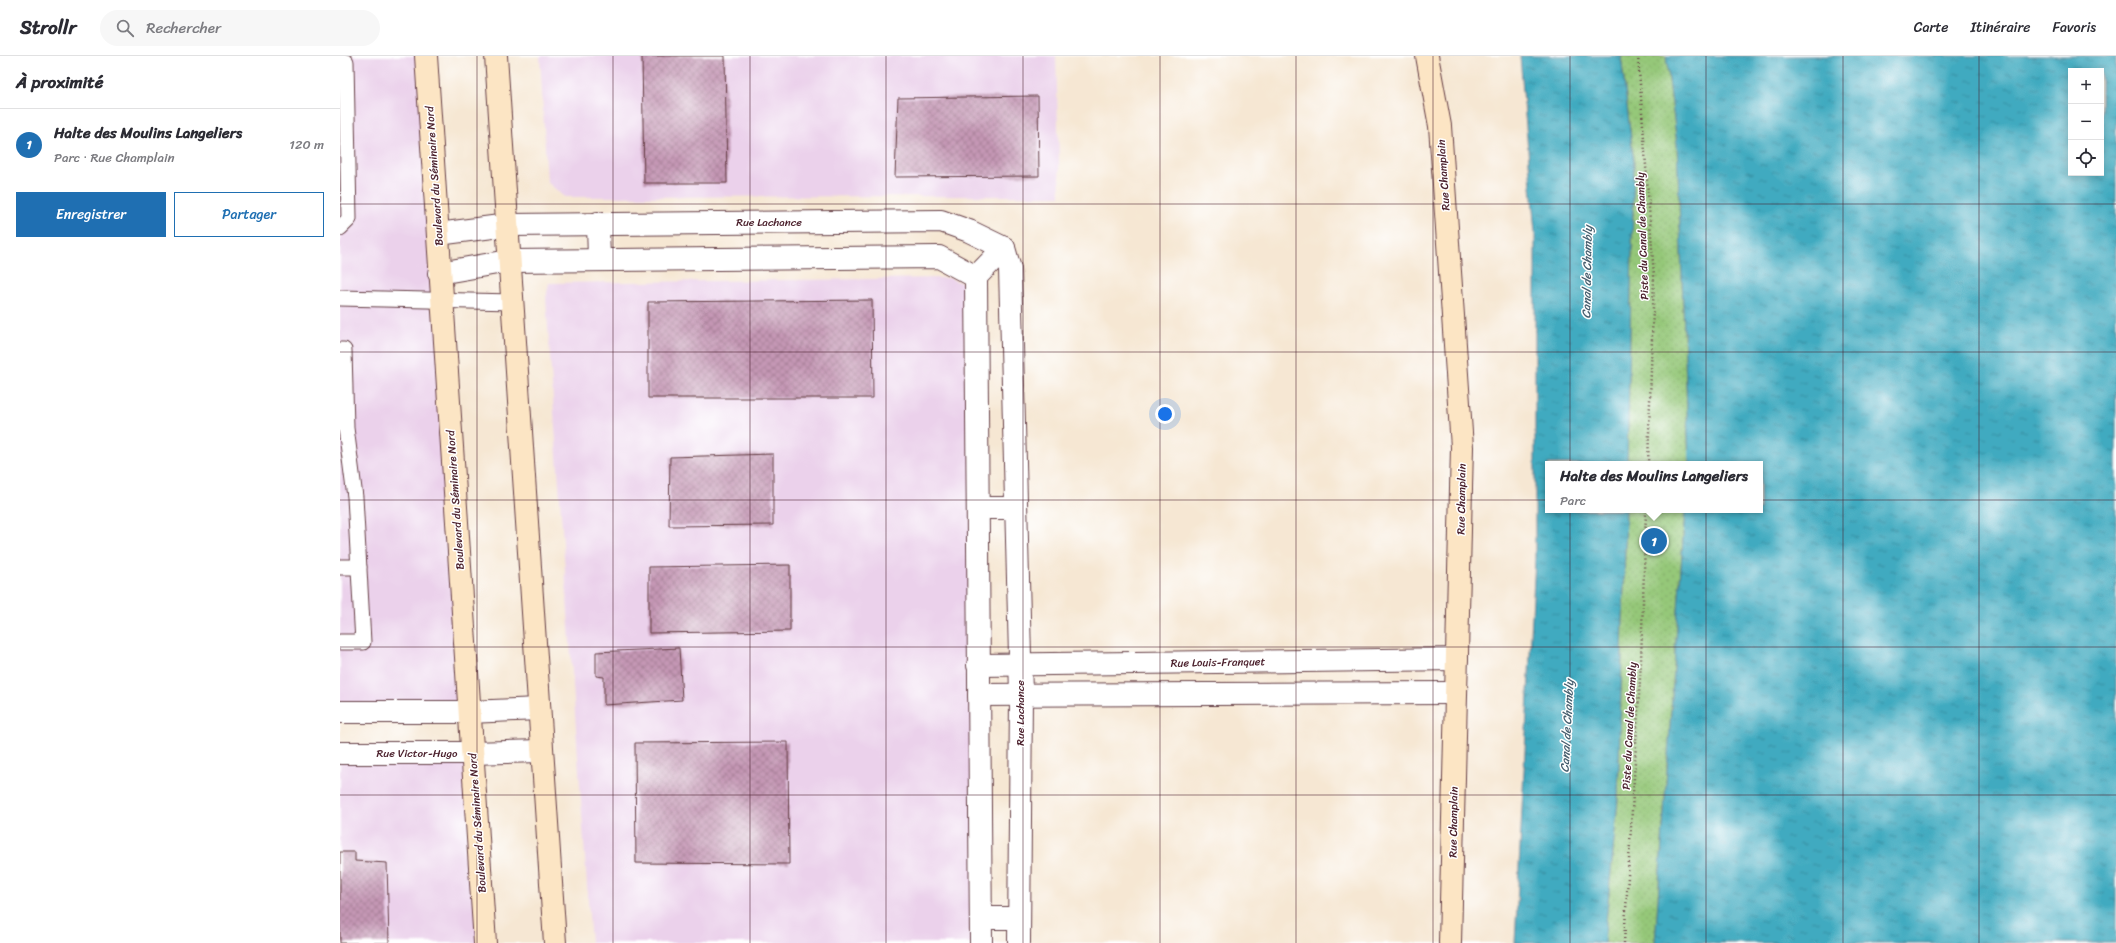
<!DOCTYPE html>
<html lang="fr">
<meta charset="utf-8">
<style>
:root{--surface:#fff;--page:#f7f7f7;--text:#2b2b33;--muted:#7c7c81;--line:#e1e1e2;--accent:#1f6fb2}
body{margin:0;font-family:Sriracha,sans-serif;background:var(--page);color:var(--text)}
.controls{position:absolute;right:12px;top:12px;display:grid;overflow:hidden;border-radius:0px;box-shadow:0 2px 10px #0003}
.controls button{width:36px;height:36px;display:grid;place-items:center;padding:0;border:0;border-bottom:1px solid var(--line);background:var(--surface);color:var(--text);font:20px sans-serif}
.you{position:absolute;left:825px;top:358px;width:14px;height:14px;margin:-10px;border:3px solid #fff;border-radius:50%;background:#1a73e8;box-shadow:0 0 0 6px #1a73e833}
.badge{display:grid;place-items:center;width:26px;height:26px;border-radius:50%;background:var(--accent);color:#fff;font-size:13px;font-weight:700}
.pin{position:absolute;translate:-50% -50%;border:2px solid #fff;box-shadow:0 1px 4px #0006}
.popup{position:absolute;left:1205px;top:405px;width:218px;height:52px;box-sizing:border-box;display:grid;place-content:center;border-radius:0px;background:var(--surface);filter:drop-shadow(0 1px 3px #0005);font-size:13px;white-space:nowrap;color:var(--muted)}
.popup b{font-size:15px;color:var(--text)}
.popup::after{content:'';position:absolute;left:50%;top:100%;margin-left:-8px;border:8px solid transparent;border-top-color:var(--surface)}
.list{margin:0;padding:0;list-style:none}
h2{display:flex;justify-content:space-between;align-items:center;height:52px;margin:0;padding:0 16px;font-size:17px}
h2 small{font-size:13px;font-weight:400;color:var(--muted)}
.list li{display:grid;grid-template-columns:26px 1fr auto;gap:12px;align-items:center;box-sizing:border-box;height:72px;padding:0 16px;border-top:1px solid var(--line)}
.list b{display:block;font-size:15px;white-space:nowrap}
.list p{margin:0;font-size:13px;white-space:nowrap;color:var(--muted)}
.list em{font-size:13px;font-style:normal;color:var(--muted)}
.actions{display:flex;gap:8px;padding:12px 16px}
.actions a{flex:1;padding:9px 0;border:1px solid var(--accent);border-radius:0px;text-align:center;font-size:14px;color:var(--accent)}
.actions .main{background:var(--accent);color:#fff}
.icon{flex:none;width:22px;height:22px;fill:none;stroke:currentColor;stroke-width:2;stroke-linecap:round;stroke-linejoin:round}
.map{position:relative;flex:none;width:1776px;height:887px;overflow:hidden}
header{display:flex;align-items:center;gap:24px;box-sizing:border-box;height:56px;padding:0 20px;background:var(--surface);border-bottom:1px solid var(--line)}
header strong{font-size:19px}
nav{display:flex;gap:22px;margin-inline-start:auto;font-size:14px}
.search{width:280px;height:36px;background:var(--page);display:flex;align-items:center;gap:10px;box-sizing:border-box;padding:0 14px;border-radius:22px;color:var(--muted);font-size:15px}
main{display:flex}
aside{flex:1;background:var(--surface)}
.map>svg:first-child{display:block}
.built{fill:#ebd1eb}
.park{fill:url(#park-dots);stroke:#707452}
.water{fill:url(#water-ripples);stroke:#456476;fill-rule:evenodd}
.building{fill:url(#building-cross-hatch)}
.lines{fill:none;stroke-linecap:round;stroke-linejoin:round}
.lane-casing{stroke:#643d44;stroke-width:17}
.street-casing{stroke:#643d44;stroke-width:24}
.secondary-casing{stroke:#643d44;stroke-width:24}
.path{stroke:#643d44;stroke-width:2.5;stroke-dasharray:1 3;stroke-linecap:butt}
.lane{stroke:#fff;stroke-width:15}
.street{stroke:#fff;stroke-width:22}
.secondary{stroke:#fce5c4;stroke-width:22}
.grid{fill:none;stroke:#4a1f2b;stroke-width:1;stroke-opacity:0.55}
.labels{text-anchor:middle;stroke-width:3;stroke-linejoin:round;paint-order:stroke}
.street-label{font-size:11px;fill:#4a1f2b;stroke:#fff}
.water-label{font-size:12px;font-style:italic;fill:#465e6e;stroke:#fff}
</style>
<header>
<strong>Strollr</strong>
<div class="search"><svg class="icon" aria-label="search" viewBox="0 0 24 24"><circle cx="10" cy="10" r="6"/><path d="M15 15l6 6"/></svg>Rechercher</div>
<nav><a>Carte</a><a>Itinéraire</a><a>Favoris</a></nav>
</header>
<main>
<aside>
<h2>À proximité<small></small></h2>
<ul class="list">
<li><span class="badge">1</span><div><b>Halte des Moulins Langeliers</b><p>Parc · Rue Champlain</p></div><em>120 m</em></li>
</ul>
<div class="actions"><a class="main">Enregistrer</a><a>Partager</a></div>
</aside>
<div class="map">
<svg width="1776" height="887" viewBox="0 0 1776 887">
<defs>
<pattern id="park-dots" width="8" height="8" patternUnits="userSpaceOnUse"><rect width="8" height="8" fill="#95c879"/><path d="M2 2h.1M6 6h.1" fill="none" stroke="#82ab69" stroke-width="1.8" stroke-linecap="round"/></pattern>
<pattern id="water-ripples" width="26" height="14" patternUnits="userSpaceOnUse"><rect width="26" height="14" fill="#40aac0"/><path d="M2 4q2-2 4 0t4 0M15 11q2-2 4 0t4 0" fill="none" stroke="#388a9c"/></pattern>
<pattern id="building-cross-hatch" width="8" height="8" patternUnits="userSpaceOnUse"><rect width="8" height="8" fill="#c597b5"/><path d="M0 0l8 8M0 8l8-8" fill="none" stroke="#a27b93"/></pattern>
</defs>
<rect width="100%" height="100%" fill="#fff"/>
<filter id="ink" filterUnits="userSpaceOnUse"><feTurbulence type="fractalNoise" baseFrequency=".025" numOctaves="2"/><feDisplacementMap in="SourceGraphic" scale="8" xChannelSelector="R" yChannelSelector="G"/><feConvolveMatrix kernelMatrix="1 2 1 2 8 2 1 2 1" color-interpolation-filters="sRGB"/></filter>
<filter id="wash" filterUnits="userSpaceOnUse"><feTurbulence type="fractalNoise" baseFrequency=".012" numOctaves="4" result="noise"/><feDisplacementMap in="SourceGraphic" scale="16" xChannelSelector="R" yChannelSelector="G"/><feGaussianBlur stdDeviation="0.9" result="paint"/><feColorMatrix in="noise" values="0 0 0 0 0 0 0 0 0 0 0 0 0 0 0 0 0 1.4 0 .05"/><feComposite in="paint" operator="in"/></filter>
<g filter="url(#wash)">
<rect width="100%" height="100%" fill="#f6e7d3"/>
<g class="built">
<polygon points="0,0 85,0 129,656 0,656"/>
<polygon points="200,0 716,0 720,140 225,141 207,126"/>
<polygon points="609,222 634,232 638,887 251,887 206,242 209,227"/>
<polygon points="0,697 132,697 145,887 0,887"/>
</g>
<g class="park">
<polygon points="1281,0 1326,0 1337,88 1349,408 1287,408 1294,107"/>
<polygon points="1286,454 1345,454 1315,887 1264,887 1278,744"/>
</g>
<g class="water">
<polygon points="1180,0 1281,0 1294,107 1287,408 1208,408 1208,454 1286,454 1278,744 1264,887 1175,887 1195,503 1195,177"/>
<path d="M1326,0H1776V887H1315L1345,454H1420V408H1349L1337,88ZM1731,15H1761V117H1731Z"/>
</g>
<g id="blocks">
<g class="building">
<polygon points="302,0 385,0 387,127 304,127"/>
<polygon points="698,40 699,120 555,121 558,42"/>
<polygon points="532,244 533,342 308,342 308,246"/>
<polygon points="433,398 433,469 329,470 330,401"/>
<polygon points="450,509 450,575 309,577 309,511"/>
<polygon points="339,592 342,644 264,649 264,621 256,620 256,596"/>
<polygon points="448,686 449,808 296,807 295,687"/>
<polygon points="0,796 15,796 15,805 47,807 49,887 0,887"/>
</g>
</g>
</g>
<g filter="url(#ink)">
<use href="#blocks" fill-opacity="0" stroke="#643d44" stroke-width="1"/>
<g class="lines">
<defs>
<g id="lane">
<polyline points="0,4 6,6 9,163 0,172"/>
<polyline points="0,242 173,246"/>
<polyline points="0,294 4,294 6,372 15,441 23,586 0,586"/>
<polyline points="0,511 19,511"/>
</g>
<g id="street">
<polyline points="258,167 259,204"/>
<polyline points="98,178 168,169 601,165 629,175 664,192 670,213 681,639 679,887"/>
<polyline points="99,217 169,205 599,201 636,221"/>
<polyline points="638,452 676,452"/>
<polyline points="638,609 1117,603"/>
<polyline points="639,639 1116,637"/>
<polyline points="0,656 129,656 199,653"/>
<polyline points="0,697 132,697 202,695"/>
<polyline points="641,862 679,862"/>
<polyline points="641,887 636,221 664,192"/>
</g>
<g id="secondary">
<polyline points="86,0 145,887"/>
<polyline points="156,0 215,887"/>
<polyline points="1087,0 1100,70 1122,391 1110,887"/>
</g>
</defs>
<use href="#lane" class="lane-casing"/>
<use href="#street" class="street-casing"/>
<use href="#secondary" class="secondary-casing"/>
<g class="path">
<polyline points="1298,0 1314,220 1308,408"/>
<polyline points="1284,887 1301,605 1306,454"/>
</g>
<use href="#lane" class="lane"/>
<use href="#street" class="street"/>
<use href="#secondary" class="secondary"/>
</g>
</g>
<path class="grid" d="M137,0V887M273,0V887M410,0V887M546,0V887M683,0V887M820,0V887M956,0V887M1093,0V887M1230,0V887M1366,0V887M1503,0V887M1639,0V887M0,148H1776M0,296H1776M0,444H1776M0,591H1776M0,739H1776"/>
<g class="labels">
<g class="street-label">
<text transform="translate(1103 119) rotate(-94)" y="4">Rue Champlain</text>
<text transform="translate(94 120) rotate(-94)" y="4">Boulevard du Séminaire Nord</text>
<text x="429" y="170">Rue Lachance</text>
<text transform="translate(1302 180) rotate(-92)" y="4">Piste du Canal de Chambly</text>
<text transform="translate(1121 443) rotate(-89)" y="4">Rue Champlain</text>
<text transform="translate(115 444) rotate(-94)" y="4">Boulevard du Séminaire Nord</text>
<text transform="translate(878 606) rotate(-1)" y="4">Rue Louis-Franquet</text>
<text transform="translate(680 657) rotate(-90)" y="4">Rue Lachance</text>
<text transform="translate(1289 670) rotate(-87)" y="4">Piste du Canal de Chambly</text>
<text x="77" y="701">Rue Victor-Hugo</text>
<text transform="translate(1113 766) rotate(-89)" y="4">Rue Champlain</text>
<text transform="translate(137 767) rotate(-94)" y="4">Boulevard du Séminaire Nord</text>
</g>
<g class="water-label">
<text transform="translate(1247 216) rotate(-89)" y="4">Canal de Chambly</text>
<text transform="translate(1227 670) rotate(-87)" y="4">Canal de Chambly</text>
</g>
</g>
</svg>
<div class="controls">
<button>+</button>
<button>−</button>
<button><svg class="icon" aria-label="locate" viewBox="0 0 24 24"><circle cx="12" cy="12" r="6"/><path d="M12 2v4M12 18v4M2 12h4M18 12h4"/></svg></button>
</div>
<div class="you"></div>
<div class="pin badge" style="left:1314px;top:485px">1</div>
<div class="popup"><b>Halte des Moulins Langeliers</b>Parc</div>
</div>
</main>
